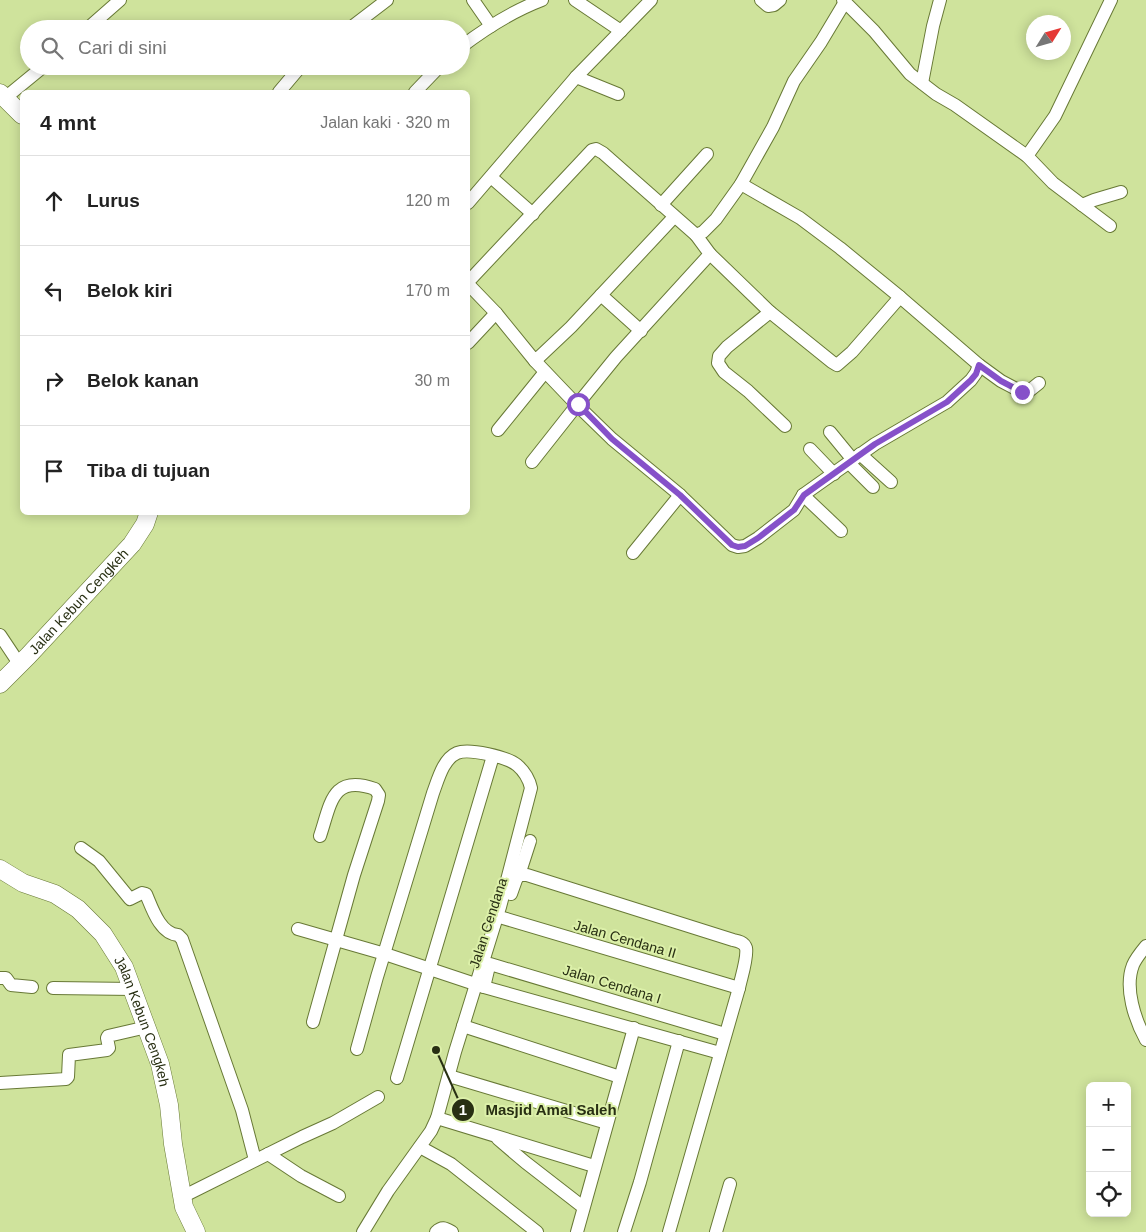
<!DOCTYPE html>
<html lang="id">
<meta charset="utf-8">
<style>
:root{--surface:#fff;--page:#f6f6f6;--text:#222;--muted:#767676;--line:#e0e0e0}
body{margin:0;font-family:Arial,sans-serif;background:var(--page);color:var(--text)}
.controls{position:absolute;right:15px;bottom:15px;display:grid;overflow:hidden;border-radius:8px;box-shadow:0 2px 12px #0003}
.controls button{width:45px;height:45px;display:grid;place-items:center;padding:0;border:0;border-bottom:1px solid var(--line);background:var(--surface);color:var(--text);font:25px sans-serif}
.compass{position:absolute;left:1026px;top:15px;width:45px;height:45px;border-radius:50%;background:var(--surface);box-shadow:0 2px 12px #0003;rotate:53deg}
.stop{position:absolute;width:15px;height:15px;margin:-11px;border:4px solid #8651c9;border-radius:50%;background:#fff}
.stop.end{background:#8651c9;border-color:#fff;box-shadow:0 1px 5px #0008}
.list{margin:0;padding:0;list-style:none}
h2{display:flex;justify-content:space-between;align-items:center;height:65px;margin:0;padding:0 20px;font-size:21px}
h2 small{font-size:16px;font-weight:400;color:var(--muted)}
.list li{display:grid;grid-template-columns:32px 1fr auto;gap:15px;align-items:center;box-sizing:border-box;height:90px;padding:0 20px;border-top:1px solid var(--line)}
.list b{display:block;font-size:19px;white-space:nowrap}
.list em{font-size:16px;font-style:normal;color:var(--muted)}
.icon{flex:none;width:28px;height:28px;fill:none;stroke:currentColor;stroke-width:2;stroke-linecap:round;stroke-linejoin:round}
.map{position:relative;flex:none;width:1146px;height:1232px;overflow:hidden}
.search{position:absolute;background:var(--surface);box-shadow:0 2px 12px #0003;left:20px;top:20px;width:450px;height:55px;display:flex;align-items:center;gap:12px;box-sizing:border-box;padding:0 18px;border-radius:28px;color:var(--muted);font-size:19px}
.panel{position:absolute;background:var(--surface);box-shadow:0 2px 12px #0003;left:20px;top:90px;width:450px;height:425px;border-radius:8px}
.map>svg:first-child{display:block}
.lines{fill:none;stroke-linecap:round;stroke-linejoin:round}
.street-casing{stroke:#687936;stroke-width:14}
.secondary-casing{stroke:#687936;stroke-width:19}
.street{stroke:#fff;stroke-width:12}
.secondary{stroke:#fff;stroke-width:18}
.route{stroke:#8651c9;stroke-width:6}
.labels{text-anchor:middle;stroke-width:4;stroke-linejoin:round;paint-order:stroke}
.street-label{font-size:14px;fill:#282f13;stroke:#dcf0a9}
.leader{fill:none;stroke:#282f13;stroke-width:2}
.callout-dot{fill:#282f13;stroke:#dcf0a9;stroke-width:2}
.mark-label{font-size:15px;text-anchor:middle;font-weight:bold;fill:#fff}
.callout-label{font-size:15px;text-anchor:middle;font-weight:bold;fill:#282f13;stroke:#dcf0a9;stroke-width:4;stroke-linejoin:round;paint-order:stroke}
</style>
<div class="map">
<svg width="1146" height="1232" viewBox="0 0 1146 1232">
<rect width="100%" height="100%" fill="#cfe39c"/>
<g class="lines">
<defs>
<g id="street">
<polyline points="473,0 491,26"/>
<polyline points="575,0 621,31"/>
<polyline points="761,0 768,6 774,5 780,0"/>
<polyline points="843,0 874,31 910,74 936,94 955,105 1027,156 1053,183 1110,226"/>
<polyline points="87,29 120,0"/>
<polyline points="349,29 387,0"/>
<path d="M461,47C486,28 513,11 542,0"/>
<polyline points="576,77 618,94"/>
<polyline points="922,83 933,26 940,0"/>
<polyline points="279,92 301,66"/>
<polyline points="415,92 440,66"/>
<polyline points="5,98 44,66"/>
<polyline points="1027,156 1055,116 1111,0"/>
<polyline points="491,177 533,214"/>
<polyline points="741,184 800,218 840,248 900,297 979,365 1001,381 1022,392 1029,391 1039,383"/>
<polyline points="468,203 576,77 651,0"/>
<polyline points="661,205 707,154"/>
<polyline points="1082,205 1094,200 1121,192"/>
<polyline points="710,254 770,312 832,362 837,365 852,352 900,297"/>
<polyline points="468,282 592,150 596,149 603,153 696,235 703,232 716,219 741,184 773,127 794,81 821,42 845,2"/>
<polyline points="468,284 496,313 535,361 571,327 674,217"/>
<polyline points="601,295 641,331"/>
<polyline points="770,312 727,347 719,356 718,363 724,372 748,391 785,426"/>
<polyline points="468,343 496,313"/>
<polyline points="535,361 577,405 616,357 710,254 696,235"/>
<polyline points="498,430 545,372"/>
<polyline points="830,432 853,460"/>
<polyline points="810,449 834,474"/>
<polyline points="860,454 891,482"/>
<polyline points="532,462 577,405 612,439 680,495 732,545 738,547 745,546 758,538 794,510 803,495 875,444 947,402 971,380 976,373 979,365"/>
<polyline points="849,463 873,487"/>
<polyline points="803,495 841,531"/>
<polyline points="633,553 680,495"/>
<polyline points="0,635 20,665"/>
<path d="M81,848L99,861L130,899L142,893L146,894C152,908 160,934 178,935L182,939L242,1110L255,1160"/>
<polyline points="519,875 530,841"/>
<path d="M511,894L516,880L519,875H527L733,940C738,941 744,942 746,948C748,957 741,978 739,988L669,1232"/>
<polyline points="503,918 739,988"/>
<polyline points="298,929 385,954 484,987 720,1053"/>
<path d="M1146,946C1141,952 1136,958 1133,965C1124,988 1135,1020 1146,1040"/>
<polyline points="490,964 725,1034"/>
<polyline points="0,978 6,978 11,985 32,987"/>
<polyline points="484,987 489,966"/>
<polyline points="53,988 134,989"/>
<path d="M313,1022L354,875L378,801L379,795L375,789C332,774 331,803 320,836"/>
<polyline points="463,1026 620,1077"/>
<path d="M357,1049L377,977L433,793C438,780 443,759 457,753C469,748 507,757 517,765C524,771 529,779 531,788L500,907L455,1052L437,1118L431,1131L388,1191L363,1232"/>
<polyline points="449,1076 607,1123"/>
<polyline points="397,1078 493,756"/>
<polyline points="0,1083 66,1079 68,1077 69,1055 107,1050 109,1048 107,1038 108,1036 147,1027"/>
<polyline points="437,1118 594,1166"/>
<polyline points="498,1139 525,1162 583,1207"/>
<polyline points="420,1147 451,1164 537,1232"/>
<polyline points="268,1154 301,1176 339,1196"/>
<polyline points="182,1197 302,1137 333,1123 378,1097"/>
<path d="M436,1232C442,1226 445,1228 452,1232"/>
<polyline points="577,1232 634,1028"/>
<polyline points="624,1232 640,1182 679,1041"/>
<polyline points="716,1232 730,1184"/>
</g>
<g id="secondary">
<polyline points="0,93 22,115"/>
<path id="s1" d="M0,684L28,656L132,544L145,524L149,512"/>
<path id="s2" d="M0,869L23,883L55,894L78,909L103,934L124,967L160,1064L169,1105L173,1144L184,1207L196,1232"/>
</g>
</defs>
<use href="#street" class="street-casing"/>
<use href="#secondary" class="secondary-casing"/>
<use href="#street" class="street"/>
<use href="#secondary" class="secondary"/>
</g>
<g class="lines">
<polyline class="route" points="578,404 612,439 680,495 732,545 738,547 745,546 758,538 794,510 804,495 875,444 947,402 971,380 976,374 979,365 1001,381 1022,392"/>
</g>
<g class="labels">
<g class="street-label">
<text dy="5" stroke="none"><textPath href="#s1" startOffset="114">Jalan Kebun Cengkeh</textPath></text>
<text transform="translate(488 923) rotate(-72)" y="5">Jalan Cendana</text>
<text transform="translate(625 939) rotate(16)" y="5">Jalan Cendana II</text>
<text transform="translate(612 984) rotate(17)" y="5">Jalan Cendana I</text>
<text dy="5" stroke="none"><textPath href="#s2" startOffset="220">Jalan Kebun Cengkeh</textPath></text>
</g>
</g>
<path class="leader" d="M436 1050L463 1110"/>
<g class="callout-dot">
<circle cx="436" cy="1050" r="5"/>
<circle cx="463" cy="1110" r="12"/>
</g>
<g class="mark-label">
<text x="463" y="1115">1</text>
</g>
<g class="callout-label">
<text x="551" y="1115">Masjid Amal Saleh</text>
</g>
</svg>
<div class="controls">
<button>+</button>
<button>−</button>
<button><svg class="icon" aria-label="locate" viewBox="0 0 24 24"><circle cx="12" cy="12" r="6"/><path d="M12 2v4M12 18v4M2 12h4M18 12h4"/></svg></button>
</div>
<svg class="compass" viewBox="-18 -18 36 36"><path d="M0-13l5 13h-10z" fill="#e53935"/><path d="M0 13l5-13h-10z" fill="#767676"/></svg>
<div class="stop" style="left:578px;top:404px"></div>
<div class="stop end" style="left:1022px;top:392px"></div>
<div class="search"><svg class="icon" aria-label="search" viewBox="0 0 24 24"><circle cx="10" cy="10" r="6"/><path d="M15 15l6 6"/></svg>Cari di sini</div>
<section class="panel">
<h2>4 mnt<small>Jalan kaki · 320 m</small></h2>
<ul class="list">
<li><svg class="icon" aria-label="ahead" viewBox="0 0 24 24"><path d="M12 20V5M6 11l6-6 6 6"/></svg><div><b>Lurus</b></div><em>120 m</em></li>
<li><svg class="icon" aria-label="left" viewBox="0 0 24 24"><path d="M17 20v-9H6M10 6l-5 5 5 5"/></svg><div><b>Belok kiri</b></div><em>170 m</em></li>
<li><svg class="icon" aria-label="right" viewBox="0 0 24 24"><path d="M7 20v-9h11M14 6l5 5-5 5"/></svg><div><b>Belok kanan</b></div><em>30 m</em></li>
<li><svg class="icon" aria-label="arrive" viewBox="0 0 24 24"><path d="M6 21V4h12l-3 4 3 4H6"/></svg><div><b>Tiba di tujuan</b></div></li>
</ul>
</section>
</div>
